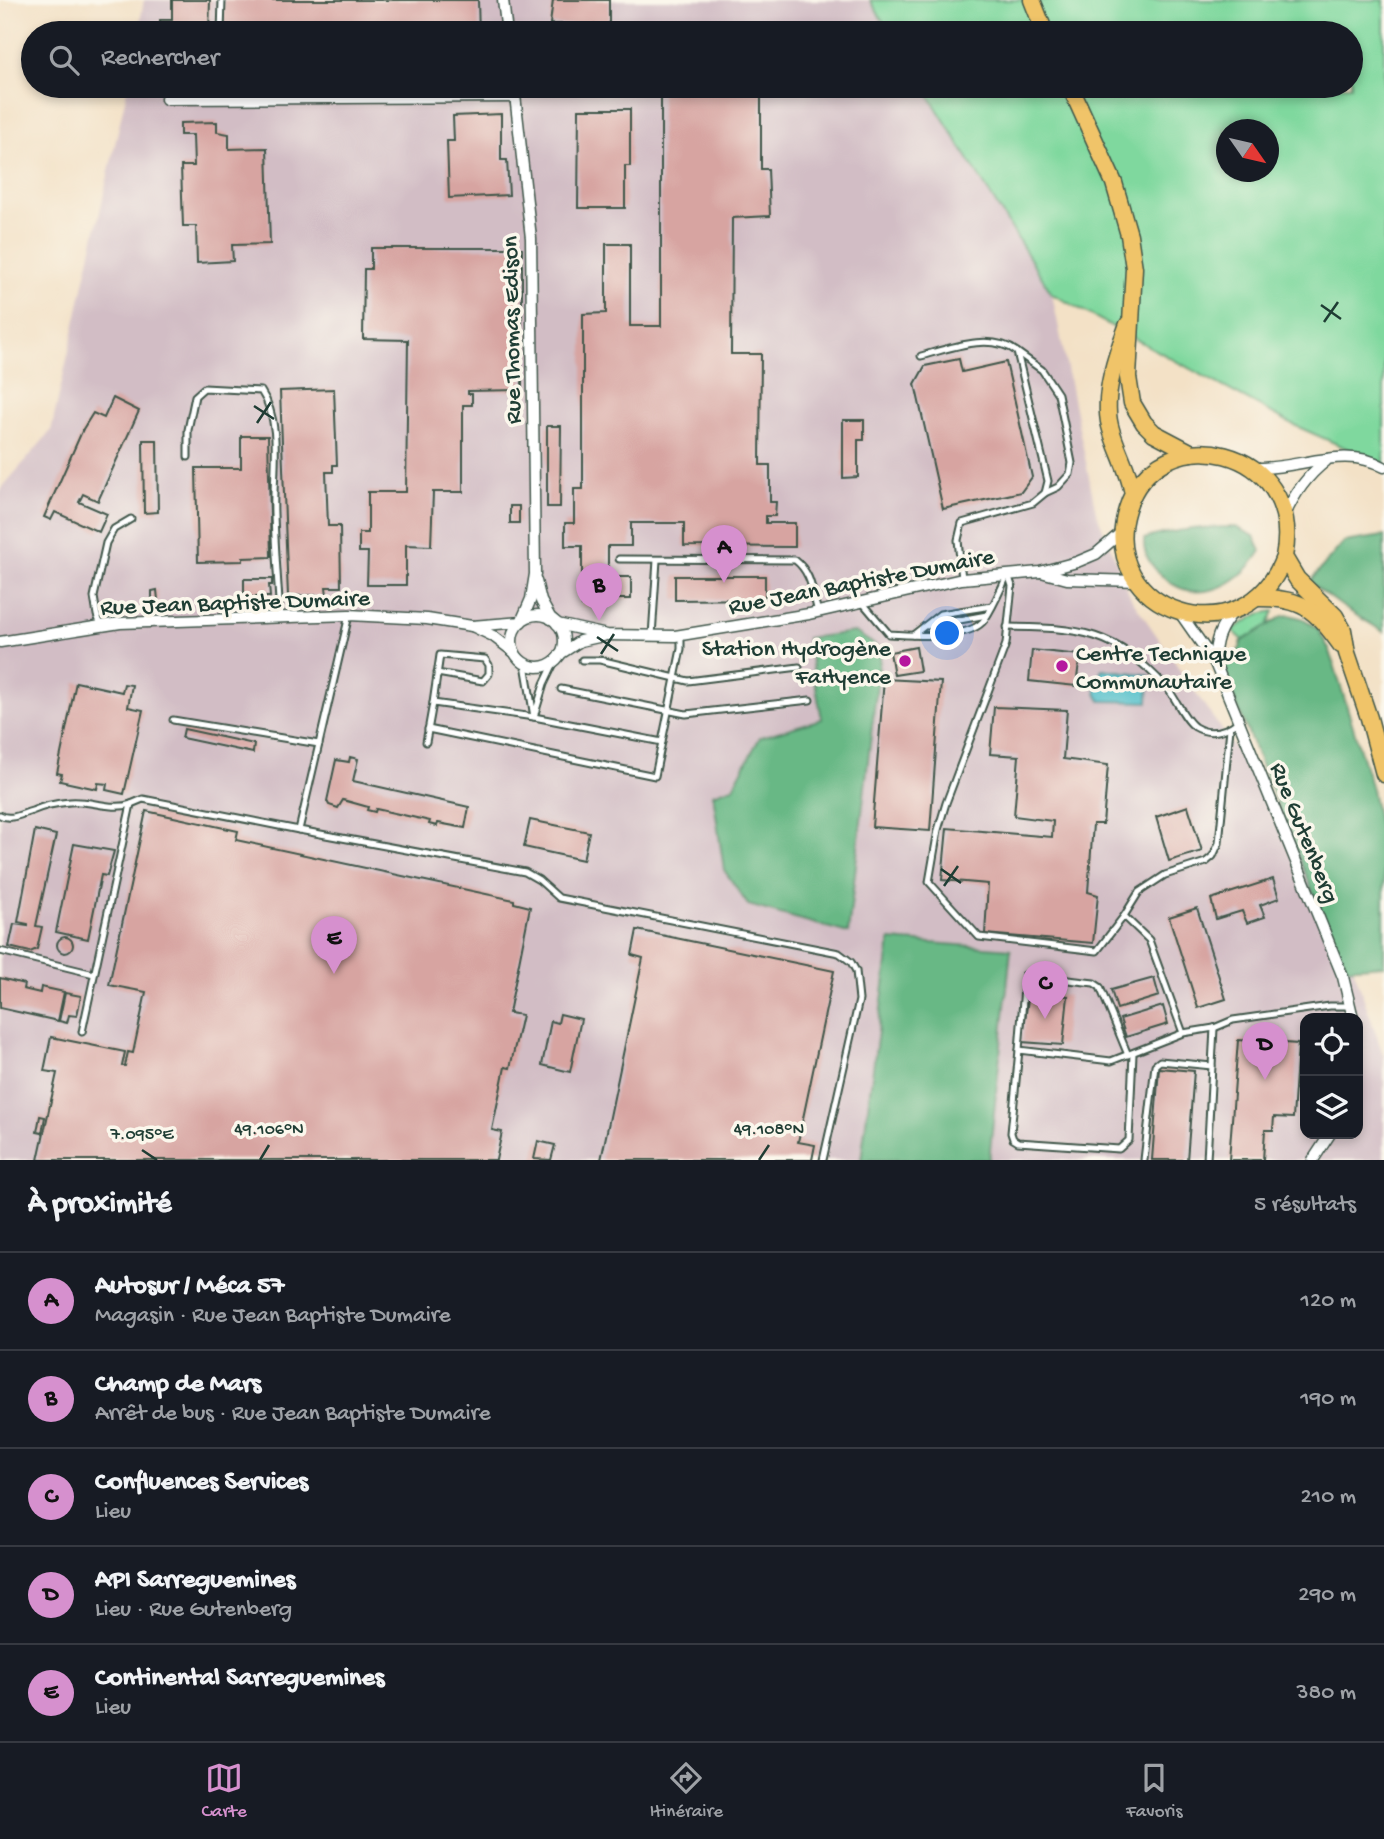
<!DOCTYPE html>
<html lang="fr">
<meta charset="utf-8">
<style>
:root{--surface:#171b24;--page:#20242c;--text:#f1f3f6;--muted:#9ea1a6;--line:#363941;--accent:#d690ce}
body{margin:0;font-family:"Gochi Hand",sans-serif;background:var(--page);color:var(--text)}
.controls{position:absolute;right:21px;bottom:21px;display:grid;overflow:hidden;border-radius:14px;box-shadow:0 4px 10px #0003}
.controls button{width:63px;height:63px;display:grid;place-items:center;padding:0;border:0;border-bottom:2px solid var(--line);background:var(--surface);color:var(--text);font:35px sans-serif}
.compass{position:absolute;left:1216px;top:119px;width:63px;height:63px;border-radius:50%;background:var(--surface);box-shadow:0 4px 10px #0003;rotate:124deg}
.you{position:absolute;left:948px;top:634px;width:24px;height:24px;margin:-18px;border:5px solid #fff;border-radius:50%;background:#1a73e8;box-shadow:0 0 0 10px #1a73e833}
.badge{display:grid;place-items:center;width:46px;height:46px;border-radius:50%;background:var(--accent);color:#111;font-size:23px;font-weight:700}
.pin{position:absolute;translate:-50% -58px;filter:drop-shadow(0 2px 4px #0008)}
.pin::after{content:'';position:absolute;top:37px;width:24px;height:21px;background:inherit;clip-path:polygon(0 0,100% 0,50% 100%)}
.list{margin:0;padding:0;list-style:none}
h2{display:flex;justify-content:space-between;align-items:center;height:91px;margin:0;padding:0 28px;font-size:30px}
h2 small{font-size:23px;font-weight:400;color:var(--muted)}
.list li{display:grid;grid-template-columns:46px 1fr auto;gap:21px;align-items:center;box-sizing:border-box;height:98px;padding:0 28px;border-top:2px solid var(--line)}
.list b{display:block;font-size:26px;white-space:nowrap}
.list p{margin:0;font-size:23px;white-space:nowrap;color:var(--muted)}
.list em{font-size:23px;font-style:normal;color:var(--muted)}
.icon{flex:none;width:38px;height:38px;fill:none;stroke:currentColor;stroke-width:2;stroke-linecap:round;stroke-linejoin:round}
.map{position:relative;flex:none;width:1384px;height:1160px;overflow:hidden}
.search{position:absolute;background:var(--surface);box-shadow:0 4px 10px #0003;left:21px;right:21px;top:21px;height:77px;display:flex;align-items:center;gap:18px;box-sizing:border-box;padding:0 24px;border-radius:38px;color:var(--muted);font-size:26px}
.sheet{height:581px;background:var(--surface)}
nav{display:flex;justify-content:space-around;align-items:center;box-sizing:border-box;height:98px;border-top:2px solid var(--line);background:var(--surface);font-size:19px;color:var(--muted)}
nav a{display:grid;justify-items:center;gap:4px}
nav .on{color:var(--accent)}
.map>svg:first-child{display:block}
.industrial{fill:#d2bdc5;fill-rule:evenodd}
.green{fill:#7fd89e;stroke:#4f8a69;stroke-width:2;fill-rule:evenodd}
.forest{fill:#67b885;stroke:#437a5c;stroke-width:2}
.water{fill:#53c0cb;stroke:#397e80;stroke-width:2}
.building{fill:#d7a4a1}
.lines{fill:none;stroke-linecap:round;stroke-linejoin:round}
.lane-casing{stroke:#3f564a;stroke-width:9}
.street-casing{stroke:#3f564a;stroke-width:13}
.primary-casing{stroke:#3f564a;stroke-width:19}
.lane{stroke:#fff;stroke-width:5}
.street{stroke:#fff;stroke-width:10}
.primary{stroke:#f0c469;stroke-width:16}
.ticks{fill:none;stroke:#1f3d34;stroke-width:2.5}
.poi-dot{fill:#b5179e;stroke:#fbf7ec;stroke-width:2.5}
.labels{text-anchor:middle;stroke-width:7;stroke-linejoin:round;paint-order:stroke}
.street-label{font-size:24px;fill:#1f3d34;stroke:#fbf7ec}
.poi-label{font-size:24px;fill:#1f3d34;stroke:#fbf7ec;text-anchor:end}
.ticks-label{font-size:18px;text-anchor:middle;fill:#1f3d34;stroke:#fbf7ec;stroke-width:7;stroke-linejoin:round;paint-order:stroke}
</style>
<div class="map">
<svg width="1384" height="1160" viewBox="0 0 1384 1160">
<rect width="100%" height="100%" fill="#fbf7ec"/>
<filter id="ink" filterUnits="userSpaceOnUse"><feTurbulence type="fractalNoise" baseFrequency=".0143" numOctaves="2"/><feDisplacementMap in="SourceGraphic" scale="14" xChannelSelector="R" yChannelSelector="G"/><feConvolveMatrix kernelMatrix="1 2 1 2 8 2 1 2 1" color-interpolation-filters="sRGB"/></filter>
<filter id="wash" filterUnits="userSpaceOnUse"><feTurbulence type="fractalNoise" baseFrequency=".00686" numOctaves="4" result="noise"/><feDisplacementMap in="SourceGraphic" scale="28" xChannelSelector="R" yChannelSelector="G"/><feGaussianBlur stdDeviation="1.57" result="paint"/><feColorMatrix in="noise" values="0 0 0 0 0 0 0 0 0 0 0 0 0 0 0 0 0 1.4 0 .05"/><feComposite in="paint" operator="in"/></filter>
<g filter="url(#wash)">
<rect width="100%" height="100%" fill="#f3e1c6"/>
<g class="industrial">
<polygon points="144,0 870,0 890,33 138,33"/>
<path d="M128,86H923L1052,294L1096,512L1131,598L1322,877L1384,1057V1160H0V490L51,431ZM1305,1018H1358V1134H1305Z"/>
</g>
<g class="green">
<path d="M870,0H1384V465L1296,426L1052,294L923,86H1351V33H890ZM1226,130H1268V172H1226Z"/>
<polygon points="1274,611 1268,625 1243,640 1232,630 1259,614"/>
</g>
<g class="forest">
<path d="M1236,527L1254,536L1261,551C1238,588 1193,609 1158,572C1149,562 1143,553 1144,539C1175,529 1204,527 1236,527Z"/>
<polygon points="1384,536 1384,632 1346,609 1309,582 1344,542"/>
<polygon points="1290,615 1304,619 1318,629 1330,651 1372,789 1384,852 1384,965 1344,968 1227,681 1225,667 1240,648 1241,642 1283,616"/>
<polygon points="855,632 881,649 848,933 748,905 724,870 713,794 733,787 760,737 822,719 807,638"/>
<polygon points="890,940 1011,949 989,1160 861,1160"/>
</g>
<path class="water" d="M1102,669L1149,675L1148,702L1101,701C1092,693 1096,679 1102,669Z"/>
<g id="blocks">
<g class="building">
<polygon points="172,0 210,0 209,33 160,33 160,20 172,20"/>
<polygon points="224,0 478,0 479,33 223,33"/>
<polygon points="553,0 609,0 609,25 550,24"/>
<polygon points="661,86 761,86 761,169 768,169 770,216 732,218 731,354 761,354 760,465 770,465 770,502 776,502 775,516 766,516 766,523 795,523 795,547 684,546 684,523 631,523 631,546 608,546 608,577 631,577 631,599 594,599 594,606 582,606 582,546 565,546 565,523 574,523 574,489 583,489 583,314 606,313 606,244 630,244 630,326 661,326"/>
<polygon points="579,109 630,109 630,166 625,166 625,208 578,208"/>
<polygon points="501,114 501,160 507,160 509,195 449,198 447,141 454,141 453,116"/>
<polygon points="217,122 217,132 229,134 229,149 267,148 270,244 232,245 233,261 197,263 196,226 183,226 181,166 194,166 193,135 180,135 180,123"/>
<polygon points="371,248 522,248 522,390 468,391 468,394 472,394 472,405 463,405 463,492 433,492 431,546 406,545 406,585 367,585 368,552 359,552 359,533 368,533 368,492 406,492 408,340 363,339 364,269 371,269"/>
<polygon points="959,359 962,372 1006,362 1032,477 1021,492 943,509 915,384 925,366"/>
<polygon points="334,389 337,465 333,465 333,472 326,472 328,526 340,526 341,587 326,587 327,595 288,596 280,391"/>
<polygon points="113,398 139,411 98,501 83,494 79,502 107,514 99,532 55,512 51,520 44,517 83,429 93,413 104,418"/>
<polygon points="843,420 864,420 864,440 858,440 858,477 843,478"/>
<polygon points="547,426 561,426 560,507 547,507"/>
<polygon points="241,436 268,436 271,557 243,558 243,561 198,562 196,468 241,468"/>
<polygon points="143,440 157,440 158,512 144,513"/>
<rect x="510" y="506" width="9" height="17"/>
<polygon points="675,576 765,576 765,599 675,600"/>
<polygon points="244,579 272,579 272,585 269,585 270,597 244,597"/>
<polygon points="157,590 158,600 152,600 152,591"/>
<polygon points="916,647 920,671 894,675 890,652"/>
<polygon points="1032,650 1080,655 1076,686 1029,681"/>
<polygon points="884,679 941,682 930,831 872,827"/>
<polygon points="76,682 122,692 124,684 132,685 128,707 143,710 124,794 106,790 107,784 98,783 97,789 60,781 62,774 57,773"/>
<polygon points="994,707 1067,710 1063,759 1108,765 1103,824 1093,824 1088,892 1098,895 1093,943 985,934 988,884 942,880 947,828 1052,837 1053,821 1014,816 1019,756 990,754"/>
<polygon points="184,729 254,744 253,753 182,738"/>
<polygon points="350,757 358,759 353,781 469,807 465,828 438,823 437,826 429,824 430,821 376,809 375,812 367,810 368,807 343,800 338,808 329,805 327,801 336,760 349,762"/>
<polygon points="1188,806 1202,851 1169,861 1156,817"/>
<polygon points="146,811 238,831 236,840 514,900 514,903 530,907 509,1013 522,1015 510,1068 505,1067 492,1130 502,1132 496,1160 38,1160 57,1073 44,1071 51,1037 125,1052 122,1066 125,1066 128,1052 133,1053 146,992 109,985"/>
<polygon points="530,820 589,832 583,860 524,847"/>
<polygon points="35,830 56,835 36,926 42,927 37,949 30,952 9,947 14,924 28,926 28,924 18,922"/>
<polygon points="74,844 114,851 107,876 101,875 88,939 56,932"/>
<polygon points="1273,879 1279,898 1260,905 1265,917 1247,923 1242,911 1216,919 1211,899"/>
<polygon points="1197,908 1226,999 1198,1008 1169,917"/>
<polygon points="637,930 834,971 798,1142 815,1145 812,1160 601,1160 643,958 632,955"/>
<circle cx="65" cy="945" r="8"/>
<polygon points="0,978 24,984 23,989 40,993 41,987 64,992 58,1021 0,1008"/>
<polygon points="1154,978 1159,996 1117,1009 1111,990"/>
<polygon points="1029,992 1068,996 1063,1045 1022,1042"/>
<polygon points="65,993 81,996 77,1016 69,1015 67,1023 59,1021"/>
<polygon points="1163,1006 1168,1024 1126,1037 1120,1019"/>
<polygon points="560,1014 581,1019 570,1072 542,1065 551,1021 558,1023"/>
<polygon points="1238,1040 1298,1044 1293,1118 1274,1117 1273,1130 1265,1130 1263,1160 1229,1160"/>
<polygon points="1159,1068 1194,1071 1187,1160 1152,1160"/>
<polygon points="40,1116 45,1117 42,1133 37,1132"/>
<polygon points="538,1141 555,1145 551,1160 534,1159"/>
</g>
</g>
</g>
<g filter="url(#ink)">
<use href="#blocks" fill-opacity="0" stroke="#3f564a" stroke-width="2"/>
<g class="lines">
<defs>
<g id="lane">
<polyline points="221,33 222,0"/>
<polyline points="219,86 220,99"/>
<polyline points="1017,352 1042,370 1058,394 1072,463 1070,474 1058,487 1045,493"/>
<path d="M921,356C950,348 991,332 1017,352L1048,481L1045,493L1033,503L962,523L958,540L962,579"/>
<path d="M188,457V430L195,396L204,388L261,391C284,425 272,474 274,514C275,548 278,583 280,617"/>
<path d="M619,559L795,560C812,573 812,592 818,612"/>
<polyline points="1008,574 1012,586 1006,644 946,803 938,830 929,882 979,937 1097,951 1124,916 1139,892 1165,875 1206,862 1213,856 1219,843 1230,728"/>
<path d="M862,602L889,634C913,635 970,641 985,619C994,606 1001,588 1008,574"/>
<polyline points="349,615 299,830 525,872 539,880 559,898 839,953 851,962 856,971 859,1000 823,1160"/>
<polyline points="101,625 97,615 94,597 106,543 114,529 131,519"/>
<polyline points="927,626 987,615"/>
<path d="M1007,627C1081,628 1114,630 1167,688C1176,698 1184,720 1195,727C1210,736 1226,731 1239,721"/>
<polyline points="913,635 940,614 992,606"/>
<polyline points="652,636 657,560"/>
<polyline points="582,660 600,660 688,681 799,667"/>
<polyline points="525,664 534,717 544,684 555,661"/>
<polyline points="437,673 483,681 489,674 489,665 485,659 440,655 433,703 534,717 662,742"/>
<polyline points="561,689 686,714 810,700"/>
<polyline points="173,720 319,744"/>
<polyline points="428,729 655,776 681,649 681,635"/>
<polyline points="426,742 433,703"/>
<path d="M0,815C10,821 21,814 32,811C43,806 58,803 70,802C91,800 112,811 131,804"/>
<polyline points="1124,916 1149,940 1183,1033 1214,1028 1233,1020 1330,1006 1351,1006"/>
<polyline points="0,951 94,974"/>
<polyline points="82,1032 131,804 143,799 299,830"/>
<polyline points="1019,1050 1025,975 1094,983 1100,987 1128,1055"/>
<polyline points="1133,1054 1129,1140 1119,1149 1018,1142 1013,1139 1011,1133 1019,1050 1111,1061 1183,1033"/>
<polyline points="1144,1160 1155,1065 1160,1061 1212,1066"/>
<polyline points="1207,1160 1214,1028"/>
</g>
<g id="street">
<polyline points="503,0 507,33"/>
<polyline points="514,86 531,238 535,574 531,599 521,622 472,626 493,636 514,652"/>
<polyline points="166,99 515,97"/>
<path d="M1254,468C1297,470 1345,444 1384,467"/>
<path d="M1285,515C1295,492 1307,476 1326,461"/>
<polyline points="1041,572 1067,579 1137,581"/>
<polyline points="536,581 541,601 551,619"/>
<polyline points="1180,613 1215,663 1343,977 1353,1018"/>
<circle cx="538" cy="641" r="26"/>
<polyline points="557,624 607,635 675,636 809,614 962,579 1040,572 1077,562 1096,554 1123,531"/>
<polyline points="0,642 120,623 349,615 427,619 472,626"/>
<polyline points="560,654 580,641 603,636"/>
<path d="M1215,662C1214,641 1220,627 1234,611"/>
<polyline points="1313,1160 1330,1134"/>
</g>
<g id="primary">
<polyline points="1032,0 1045,33"/>
<polyline points="1070,86 1114,183 1129,235 1134,268 1128,377 1132,403 1144,423 1154,433 1192,453"/>
<path d="M1128,324C1117,353 1102,395 1110,426C1116,450 1129,470 1133,494"/>
<path d="M1284,557C1246,662 1095,612 1127,509C1157,413 1306,446 1284,557L1297,579L1335,616L1343,630L1347,653L1369,718L1384,774"/>
<path d="M1256,598C1302,597 1315,609 1341,645"/>
</g>
</defs>
<use href="#lane" class="lane-casing"/>
<use href="#street" class="street-casing"/>
<use href="#primary" class="primary-casing"/>
<use href="#lane" class="lane"/>
<use href="#street" class="street"/>
<use href="#primary" class="primary"/>
</g>
</g>
<path class="ticks" d="M1321,305L1341,319M1324,322L1338,302M254,406L274,419M257,423L271,402M597,637L618,651M601,654L614,634M941,869L961,883M944,886L958,866M142,1150L157,1160M260,1160L269,1145M759,1160L769,1145"/>
<g class="poi-dot">
<circle cx="905" cy="661" r="7"/>
<circle cx="1062" cy="666" r="7"/>
</g>
<g class="labels">
<g class="street-label">
<text transform="translate(510 330) rotate(-91)" y="8">Rue Thomas Edison</text>
<text transform="translate(861 580) rotate(-11)" y="8">Rue Jean Baptiste Dumaire</text>
<text transform="translate(235 601) rotate(-2)" y="8">Rue Jean Baptiste Dumaire</text>
<text transform="translate(1306 832) rotate(68)" y="8">Rue Gutenberg</text>
</g>
<g class="poi-label">
<text x="891" y="655">Station Hydrogène<tspan x="891" dy="28">FaHyence</tspan></text>
<text x="1076" y="660" text-anchor="start">Centre Technique<tspan x="1076" dy="28">Communautaire</tspan></text>
</g>
</g>
<g class="ticks-label">
<text x="269" y="1134">49.106°N</text>
<text x="769" y="1134">49.108°N</text>
<text x="142" y="1139">7.095°E</text>
</g>
</svg>
<div class="controls">
<button><svg class="icon" aria-label="locate" viewBox="0 0 24 24"><circle cx="12" cy="12" r="6"/><path d="M12 2v4M12 18v4M2 12h4M18 12h4"/></svg></button>
<button><svg class="icon" aria-label="layers" viewBox="0 0 24 24"><path d="M12 4l9 5-9 5-9-5zM3 14l9 5 9-5"/></svg></button>
</div>
<svg class="compass" viewBox="-18 -18 36 36"><path d="M0-13l5 13h-10z" fill="#e53935"/><path d="M0 13l5-13h-10z" fill="#9ea1a6"/></svg>
<div class="you"></div>
<div class="pin badge" style="left:724px;top:583px">A</div>
<div class="pin badge" style="left:599px;top:621px">B</div>
<div class="pin badge" style="left:1045px;top:1019px">C</div>
<div class="pin badge" style="left:1265px;top:1080px">D</div>
<div class="pin badge" style="left:334px;top:974px">E</div>
<div class="search"><svg class="icon" aria-label="search" viewBox="0 0 24 24"><circle cx="10" cy="10" r="6"/><path d="M15 15l6 6"/></svg>Rechercher</div>
</div>
<section class="sheet">
<h2>À proximité<small>5 résultats</small></h2>
<ul class="list">
<li><span class="badge">A</span><div><b>Autosur / Méca 57</b><p>Magasin · Rue Jean Baptiste Dumaire</p></div><em>120 m</em></li>
<li><span class="badge">B</span><div><b>Champ de Mars</b><p>Arrêt de bus · Rue Jean Baptiste Dumaire</p></div><em>190 m</em></li>
<li><span class="badge">C</span><div><b>Confluences Services</b><p>Lieu</p></div><em>210 m</em></li>
<li><span class="badge">D</span><div><b>API Sarreguemines</b><p>Lieu · Rue Gutenberg</p></div><em>290 m</em></li>
<li><span class="badge">E</span><div><b>Continental Sarreguemines</b><p>Lieu</p></div><em>380 m</em></li>
</ul>
</section>
<nav>
<a class="on"><svg class="icon" aria-label="map" viewBox="0 0 24 24"><path d="M3 6l6-2 6 2 6-2v14l-6 2-6-2-6 2zM9 4v14M15 6v14"/></svg>Carte</a>
<a><svg class="icon" aria-label="directions" viewBox="0 0 24 24"><path d="M12 3l9 9-9 9-9-9zM9 14v-3h6M13 9l2 2-2 2"/></svg>Itinéraire</a>
<a><svg class="icon" aria-label="saved" viewBox="0 0 24 24"><path d="M7 4h10v16l-5-4-5 4z"/></svg>Favoris</a>
</nav>
